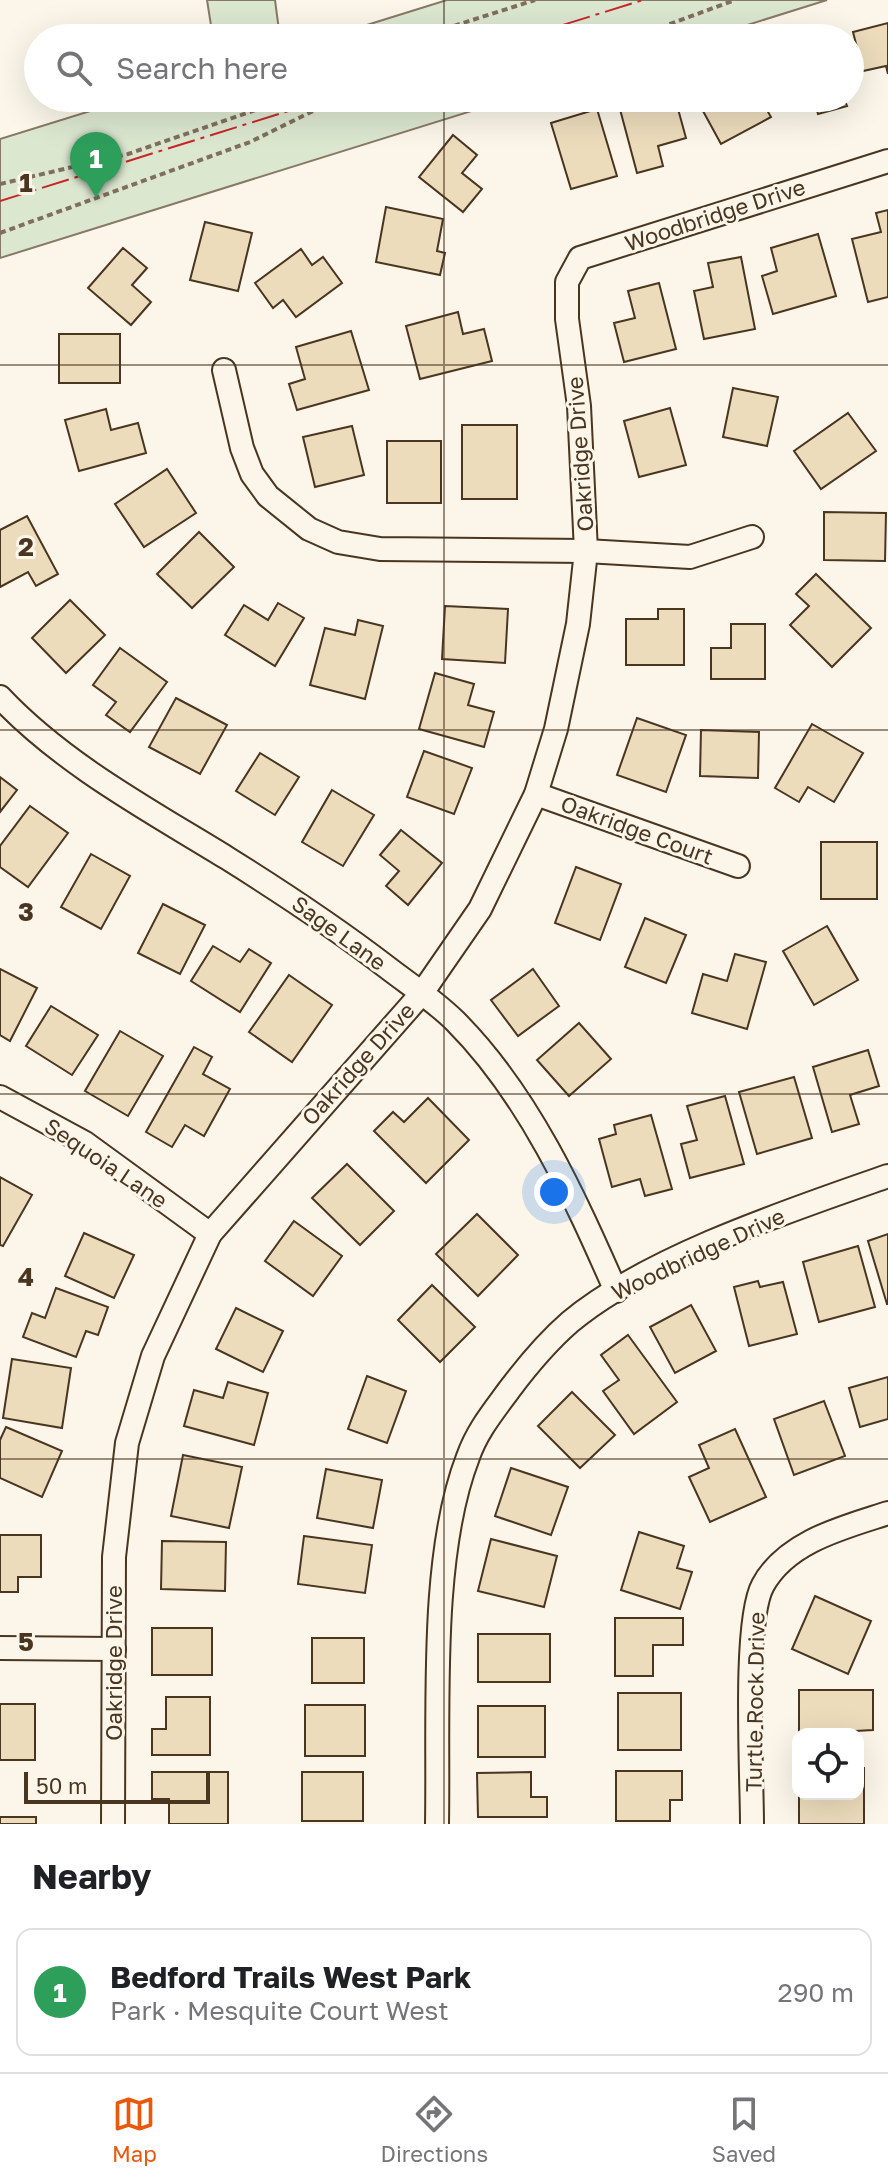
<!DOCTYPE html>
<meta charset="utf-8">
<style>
:root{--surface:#fff;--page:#f2f2f2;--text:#202124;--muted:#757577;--line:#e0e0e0;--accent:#ea580c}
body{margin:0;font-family:"Golos Text",sans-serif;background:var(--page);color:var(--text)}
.controls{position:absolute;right:24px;bottom:24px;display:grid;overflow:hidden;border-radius:16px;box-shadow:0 8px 32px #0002}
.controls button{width:72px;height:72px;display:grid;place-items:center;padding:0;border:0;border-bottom:2px solid var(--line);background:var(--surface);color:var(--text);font:40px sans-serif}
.scale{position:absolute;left:24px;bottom:20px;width:186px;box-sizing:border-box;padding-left:8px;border:4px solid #4a3520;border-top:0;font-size:22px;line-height:28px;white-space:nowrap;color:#4a3520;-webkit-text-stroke:6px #fbf6e9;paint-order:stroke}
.you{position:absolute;left:554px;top:1192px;width:28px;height:28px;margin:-20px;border:6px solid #fff;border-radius:50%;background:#1a73e8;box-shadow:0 0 0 12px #1a73e833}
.badge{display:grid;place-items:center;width:52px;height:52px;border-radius:50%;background:var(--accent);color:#fff;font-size:26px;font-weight:700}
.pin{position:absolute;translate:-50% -66px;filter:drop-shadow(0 2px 4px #0008)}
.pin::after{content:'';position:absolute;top:42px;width:28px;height:24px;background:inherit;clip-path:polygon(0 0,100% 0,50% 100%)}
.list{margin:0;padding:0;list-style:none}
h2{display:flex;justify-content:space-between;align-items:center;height:104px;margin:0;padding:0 32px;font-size:34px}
h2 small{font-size:26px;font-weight:400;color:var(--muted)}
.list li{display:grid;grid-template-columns:52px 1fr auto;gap:24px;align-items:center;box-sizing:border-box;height:128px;margin:0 16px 16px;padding:0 16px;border:2px solid var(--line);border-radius:16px}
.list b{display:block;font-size:30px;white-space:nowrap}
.list p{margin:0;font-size:26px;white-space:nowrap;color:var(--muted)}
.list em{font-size:26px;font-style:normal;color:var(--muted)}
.icon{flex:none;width:44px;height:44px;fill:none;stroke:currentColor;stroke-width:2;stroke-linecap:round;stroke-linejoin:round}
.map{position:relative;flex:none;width:888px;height:1824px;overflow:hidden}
.search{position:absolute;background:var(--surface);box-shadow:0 8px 32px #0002;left:24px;right:24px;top:24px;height:88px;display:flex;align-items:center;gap:20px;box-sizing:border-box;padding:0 28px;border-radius:44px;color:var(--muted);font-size:30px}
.sheet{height:248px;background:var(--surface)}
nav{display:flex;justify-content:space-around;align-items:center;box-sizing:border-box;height:112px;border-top:2px solid var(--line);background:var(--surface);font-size:22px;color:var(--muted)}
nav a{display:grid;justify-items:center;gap:4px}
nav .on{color:var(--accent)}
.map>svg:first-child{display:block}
.green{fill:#dce7d0;stroke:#887966;stroke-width:2}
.building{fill:#ecdcbc;stroke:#4a3520;stroke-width:2}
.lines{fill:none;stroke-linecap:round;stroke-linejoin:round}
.street-casing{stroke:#4a3520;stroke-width:26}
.path{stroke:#7f6f5c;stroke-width:4;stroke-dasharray:6 4;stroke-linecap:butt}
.street{stroke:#fbf6e9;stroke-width:22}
.power{stroke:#c62828;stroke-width:2;stroke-dasharray:28 6 4 6;stroke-linecap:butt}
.grid{fill:none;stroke:#4a3520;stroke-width:2;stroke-opacity:0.55}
.labels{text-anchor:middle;stroke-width:6;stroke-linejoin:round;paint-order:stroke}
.street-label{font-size:22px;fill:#4a3520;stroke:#fbf6e9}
.grid-label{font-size:26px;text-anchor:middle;font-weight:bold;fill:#4a3520;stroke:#fbf6e9;stroke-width:6;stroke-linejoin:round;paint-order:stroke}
</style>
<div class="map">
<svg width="888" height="1824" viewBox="0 0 888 1824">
<rect width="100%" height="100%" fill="#fbf6e9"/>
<g class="green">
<polygon points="207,0 275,0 280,38 213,38"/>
<polygon points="447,0 827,0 706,38 325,38"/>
<polygon points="132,98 513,98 0,258 0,139"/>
</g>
<g class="building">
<polygon points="888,23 888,74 886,66 863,71 853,32"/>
<polygon points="617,98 675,98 686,138 658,146 663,166 637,173"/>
<polygon points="700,98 760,98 771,117 721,144 697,100"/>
<polygon points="788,98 844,98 847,106 818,114 814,99 790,105"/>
<polygon points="597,109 617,176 571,189 551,123"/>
<polygon points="453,135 477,155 462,173 482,189 463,212 419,177"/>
<polygon points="386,207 443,219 437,251 445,253 440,275 376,262"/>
<polygon points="888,210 888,297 868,302 852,239 881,232 876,213"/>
<polygon points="205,222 252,233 238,291 190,280"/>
<polygon points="818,234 836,296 773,314 762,276 777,271 771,248"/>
<polygon points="123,248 147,268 132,285 151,302 131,325 88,288"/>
<polygon points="301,249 312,265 323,257 342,283 296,317 283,300 273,308 255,283"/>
<polygon points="741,257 755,329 704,339 694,291 713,287 708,263"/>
<polygon points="659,283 676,349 624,362 614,323 635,318 628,291"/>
<polygon points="458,312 463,334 484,329 492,361 420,379 406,326"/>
<polygon points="351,331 369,390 297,410 289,384 305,379 296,347"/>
<rect x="59" y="334" width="61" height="49"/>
<polygon points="733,388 778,397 767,446 723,437"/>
<polygon points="670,408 686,465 639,477 624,421"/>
<polygon points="106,409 111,430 138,423 146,453 79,471 65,420"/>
<polygon points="848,413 876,451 821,489 794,451"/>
<rect x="462" y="425" width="55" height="74"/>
<polygon points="352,426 364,475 315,487 303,437"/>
<rect x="387" y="441" width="54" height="62"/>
<polygon points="167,469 196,513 144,547 115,504"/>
<polygon points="824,512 886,513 885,561 824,560"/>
<polygon points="27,516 58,574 36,586 28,572 0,587 0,530"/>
<polygon points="199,532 234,567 192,608 157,574"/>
<polygon points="816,574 871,628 832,667 790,625 809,606 796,594"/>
<polygon points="70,600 105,635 66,673 32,638"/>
<polygon points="278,603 304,618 275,666 225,635 244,605 268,620"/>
<polygon points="445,606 508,609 505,663 442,659"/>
<polygon points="658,609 684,609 684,665 626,665 626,619 658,619"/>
<polygon points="358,620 383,626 365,699 310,685 325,628 355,635"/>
<polygon points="731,624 765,624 765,679 711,679 711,648 731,648"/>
<polygon points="120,648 167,682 130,732 106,715 116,702 93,685"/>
<polygon points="435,673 474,684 468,705 494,712 484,747 419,729"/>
<polygon points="176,698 227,725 200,774 149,747"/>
<polygon points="637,718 686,735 666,792 617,775"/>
<polygon points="812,724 863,753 834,802 808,787 799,802 775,788"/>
<polygon points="701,730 759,732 758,778 700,776"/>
<polygon points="424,751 472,768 454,814 407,797"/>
<polygon points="260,753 299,777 275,815 236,791"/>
<polygon points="0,777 17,790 0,812"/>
<polygon points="332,790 374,815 343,866 302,842"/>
<polygon points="30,806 68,833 28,887 0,867 0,846"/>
<polygon points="401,830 442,863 408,905 386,886 399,871 380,855"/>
<rect x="821" y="842" width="56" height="57"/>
<polygon points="91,854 130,876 101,929 61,907"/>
<polygon points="576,867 621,884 600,940 555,923"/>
<polygon points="163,904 205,925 180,974 138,953"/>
<polygon points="645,918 686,935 666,983 625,967"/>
<polygon points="827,926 858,980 814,1005 783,951"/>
<polygon points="213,946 240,962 249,949 271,963 240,1012 191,981"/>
<polygon points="735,954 766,962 747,1029 692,1013 703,974 727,981"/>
<polygon points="0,969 37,988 10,1041 0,1035"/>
<polygon points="533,969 559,1006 518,1036 491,1000"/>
<polygon points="289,975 332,1005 292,1062 249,1032"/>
<polygon points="51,1006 98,1035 72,1075 26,1046"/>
<polygon points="579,1023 611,1059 569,1096 537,1060"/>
<polygon points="120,1031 163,1056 128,1116 85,1091"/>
<polygon points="194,1047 212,1057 203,1074 230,1089 204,1136 185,1125 172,1147 146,1132"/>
<polygon points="868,1050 879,1086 850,1095 859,1124 832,1132 813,1067"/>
<polygon points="794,1077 812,1138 757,1154 739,1092"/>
<polygon points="725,1096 744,1164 690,1178 681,1144 697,1140 687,1106"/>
<polygon points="428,1098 469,1140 426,1183 374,1131 393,1112 404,1122"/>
<polygon points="651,1115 672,1189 645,1196 640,1179 612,1187 599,1139 616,1134 614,1125"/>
<polygon points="347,1164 394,1211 360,1245 312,1198"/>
<polygon points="0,1177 32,1195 3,1246 0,1245"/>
<polygon points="477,1214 518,1255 478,1296 436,1254"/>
<polygon points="294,1221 342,1256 313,1296 265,1261"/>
<polygon points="84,1233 134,1255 114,1298 65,1276"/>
<polygon points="888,1234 888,1304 887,1304 868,1241"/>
<polygon points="858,1246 875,1307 819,1322 803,1262"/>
<polygon points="758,1281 760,1287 783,1282 797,1334 749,1346 734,1287"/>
<polygon points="432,1285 475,1327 440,1362 398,1320"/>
<polygon points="56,1288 108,1307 98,1335 86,1331 76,1357 23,1337 32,1313 45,1318"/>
<polygon points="691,1305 716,1351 675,1373 650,1327"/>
<polygon points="236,1308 283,1331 263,1372 216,1349"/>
<polygon points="628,1335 677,1402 634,1434 603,1391 619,1380 601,1355"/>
<polygon points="12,1359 71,1368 62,1428 3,1418"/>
<polygon points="367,1376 406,1391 387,1443 348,1429"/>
<polygon points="888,1377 888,1419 860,1427 849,1388"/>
<polygon points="228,1382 268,1393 254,1445 184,1426 194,1390 223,1398"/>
<polygon points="572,1392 615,1435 580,1468 538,1426"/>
<polygon points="824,1401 845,1456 794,1475 774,1419"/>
<polygon points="6,1427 62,1451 42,1497 0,1478 0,1440"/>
<polygon points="735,1429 766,1497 710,1522 689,1477 709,1468 699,1445"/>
<polygon points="183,1455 242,1467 229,1528 171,1516"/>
<polygon points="511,1468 568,1487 551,1535 495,1516"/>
<polygon points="326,1469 382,1480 373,1528 317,1518"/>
<polygon points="639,1532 684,1546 677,1568 692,1572 680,1609 621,1590"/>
<polygon points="0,1535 41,1535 41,1577 18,1577 18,1592 0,1592"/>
<polygon points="304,1536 372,1545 365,1593 298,1584"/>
<polygon points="491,1539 557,1556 544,1607 478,1591"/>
<polygon points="162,1541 226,1542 225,1591 161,1589"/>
<polygon points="815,1596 871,1621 848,1674 792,1649"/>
<polygon points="615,1618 683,1618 683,1645 653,1645 653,1676 615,1676"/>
<rect x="152" y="1628" width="60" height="47"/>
<rect x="478" y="1634" width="72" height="48"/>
<rect x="312" y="1638" width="52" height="45"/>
<polygon points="799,1690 873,1690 873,1730 799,1734"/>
<rect x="618" y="1693" width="63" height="57"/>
<polygon points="166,1697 210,1697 210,1755 152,1755 152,1729 166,1729"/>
<rect x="0" y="1704" width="35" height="56"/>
<rect x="305" y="1705" width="60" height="51"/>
<rect x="478" y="1706" width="67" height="51"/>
<polygon points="858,1768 864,1768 864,1824 799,1824 799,1794 858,1794"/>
<polygon points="616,1771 682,1771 682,1800 670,1800 670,1821 616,1821"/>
<polygon points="152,1772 228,1772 228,1824 169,1824 169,1799 152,1799"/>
<rect x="302" y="1772" width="61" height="49"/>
<polygon points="531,1772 531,1797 547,1797 547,1817 478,1817 477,1773"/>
<rect x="0" y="1817" width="36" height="7"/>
</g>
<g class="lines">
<defs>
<g id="street">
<polyline points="224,370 242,448 252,474 268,496 309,529 338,542 380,549 586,551 690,557 752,537"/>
<path d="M0,697C63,764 149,810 227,858C283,893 336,928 388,968C410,985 435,1001 455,1021C529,1095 574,1196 616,1291"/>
<polyline points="536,794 738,866"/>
<polyline points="0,1097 85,1143 210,1234"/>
<polyline points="0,1648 114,1649"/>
<polyline points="113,1824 114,1557 127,1443 153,1356 210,1234 422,993 480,909 536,794 556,729 578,624 586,551 579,406 567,319 567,282 580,258 888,161"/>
<path d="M437,1824C439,1715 429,1557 468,1457C477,1431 493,1412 509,1390C527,1366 547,1342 570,1322C648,1257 791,1210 888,1176"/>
<path d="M752,1824C752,1775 743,1621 763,1585C787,1541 845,1527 888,1513"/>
</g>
</defs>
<use href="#street" class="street-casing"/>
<g class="path">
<polyline points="416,38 535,0"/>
<polyline points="632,38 735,0"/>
<polyline points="0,184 128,154 290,98"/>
<polyline points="0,233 250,142 315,110 354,98"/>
</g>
<use href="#street" class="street"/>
<g class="power">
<polyline points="521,38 643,0"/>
<polyline points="0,201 330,98"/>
</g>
</g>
<path class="grid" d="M444,0V38M444,98V1824M0,365H888M0,730H888M0,1094H888M0,1459H888"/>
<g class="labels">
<g class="street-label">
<text transform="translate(715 215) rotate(-18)" y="8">Woodbridge Drive</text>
<text transform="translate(580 454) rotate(-94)" y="8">Oakridge Drive</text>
<text transform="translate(637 830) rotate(20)" y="8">Oakridge Court</text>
<text transform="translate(339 933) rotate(36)" y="8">Sage Lane</text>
<text transform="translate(358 1064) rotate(-48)" y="8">Oakridge Drive</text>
<text transform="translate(106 1163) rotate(34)" y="8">Sequoia Lane</text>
<text transform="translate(698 1254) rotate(-25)" y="8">Woodbridge Drive</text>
<text transform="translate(114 1663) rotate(-90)" y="8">Oakridge Drive</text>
<text transform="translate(755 1702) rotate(-89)" y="8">Turtle Rock Drive</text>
</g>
</g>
<g class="grid-label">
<text x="26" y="192">1</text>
<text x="26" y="556">2</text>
<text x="26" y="921">3</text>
<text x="26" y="1286">4</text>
<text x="26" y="1651">5</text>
</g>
</svg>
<div class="controls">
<button><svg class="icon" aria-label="locate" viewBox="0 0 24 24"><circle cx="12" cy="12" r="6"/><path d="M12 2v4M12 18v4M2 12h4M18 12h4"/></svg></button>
</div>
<div class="scale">50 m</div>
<div class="you"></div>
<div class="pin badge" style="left:96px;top:198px;background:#2e9e5b">1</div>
<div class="search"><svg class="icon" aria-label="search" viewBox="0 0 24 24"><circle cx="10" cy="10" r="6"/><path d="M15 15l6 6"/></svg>Search here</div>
</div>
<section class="sheet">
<h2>Nearby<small></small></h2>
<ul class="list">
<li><span class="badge" style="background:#2e9e5b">1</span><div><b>Bedford Trails West Park</b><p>Park · Mesquite Court West</p></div><em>290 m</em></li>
</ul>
</section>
<nav>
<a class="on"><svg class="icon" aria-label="map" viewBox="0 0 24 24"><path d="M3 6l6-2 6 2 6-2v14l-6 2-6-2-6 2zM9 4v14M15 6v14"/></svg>Map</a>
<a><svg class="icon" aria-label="directions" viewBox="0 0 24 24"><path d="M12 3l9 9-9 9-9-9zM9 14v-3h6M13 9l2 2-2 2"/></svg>Directions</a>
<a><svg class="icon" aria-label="saved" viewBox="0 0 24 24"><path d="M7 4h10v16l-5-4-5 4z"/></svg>Saved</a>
</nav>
